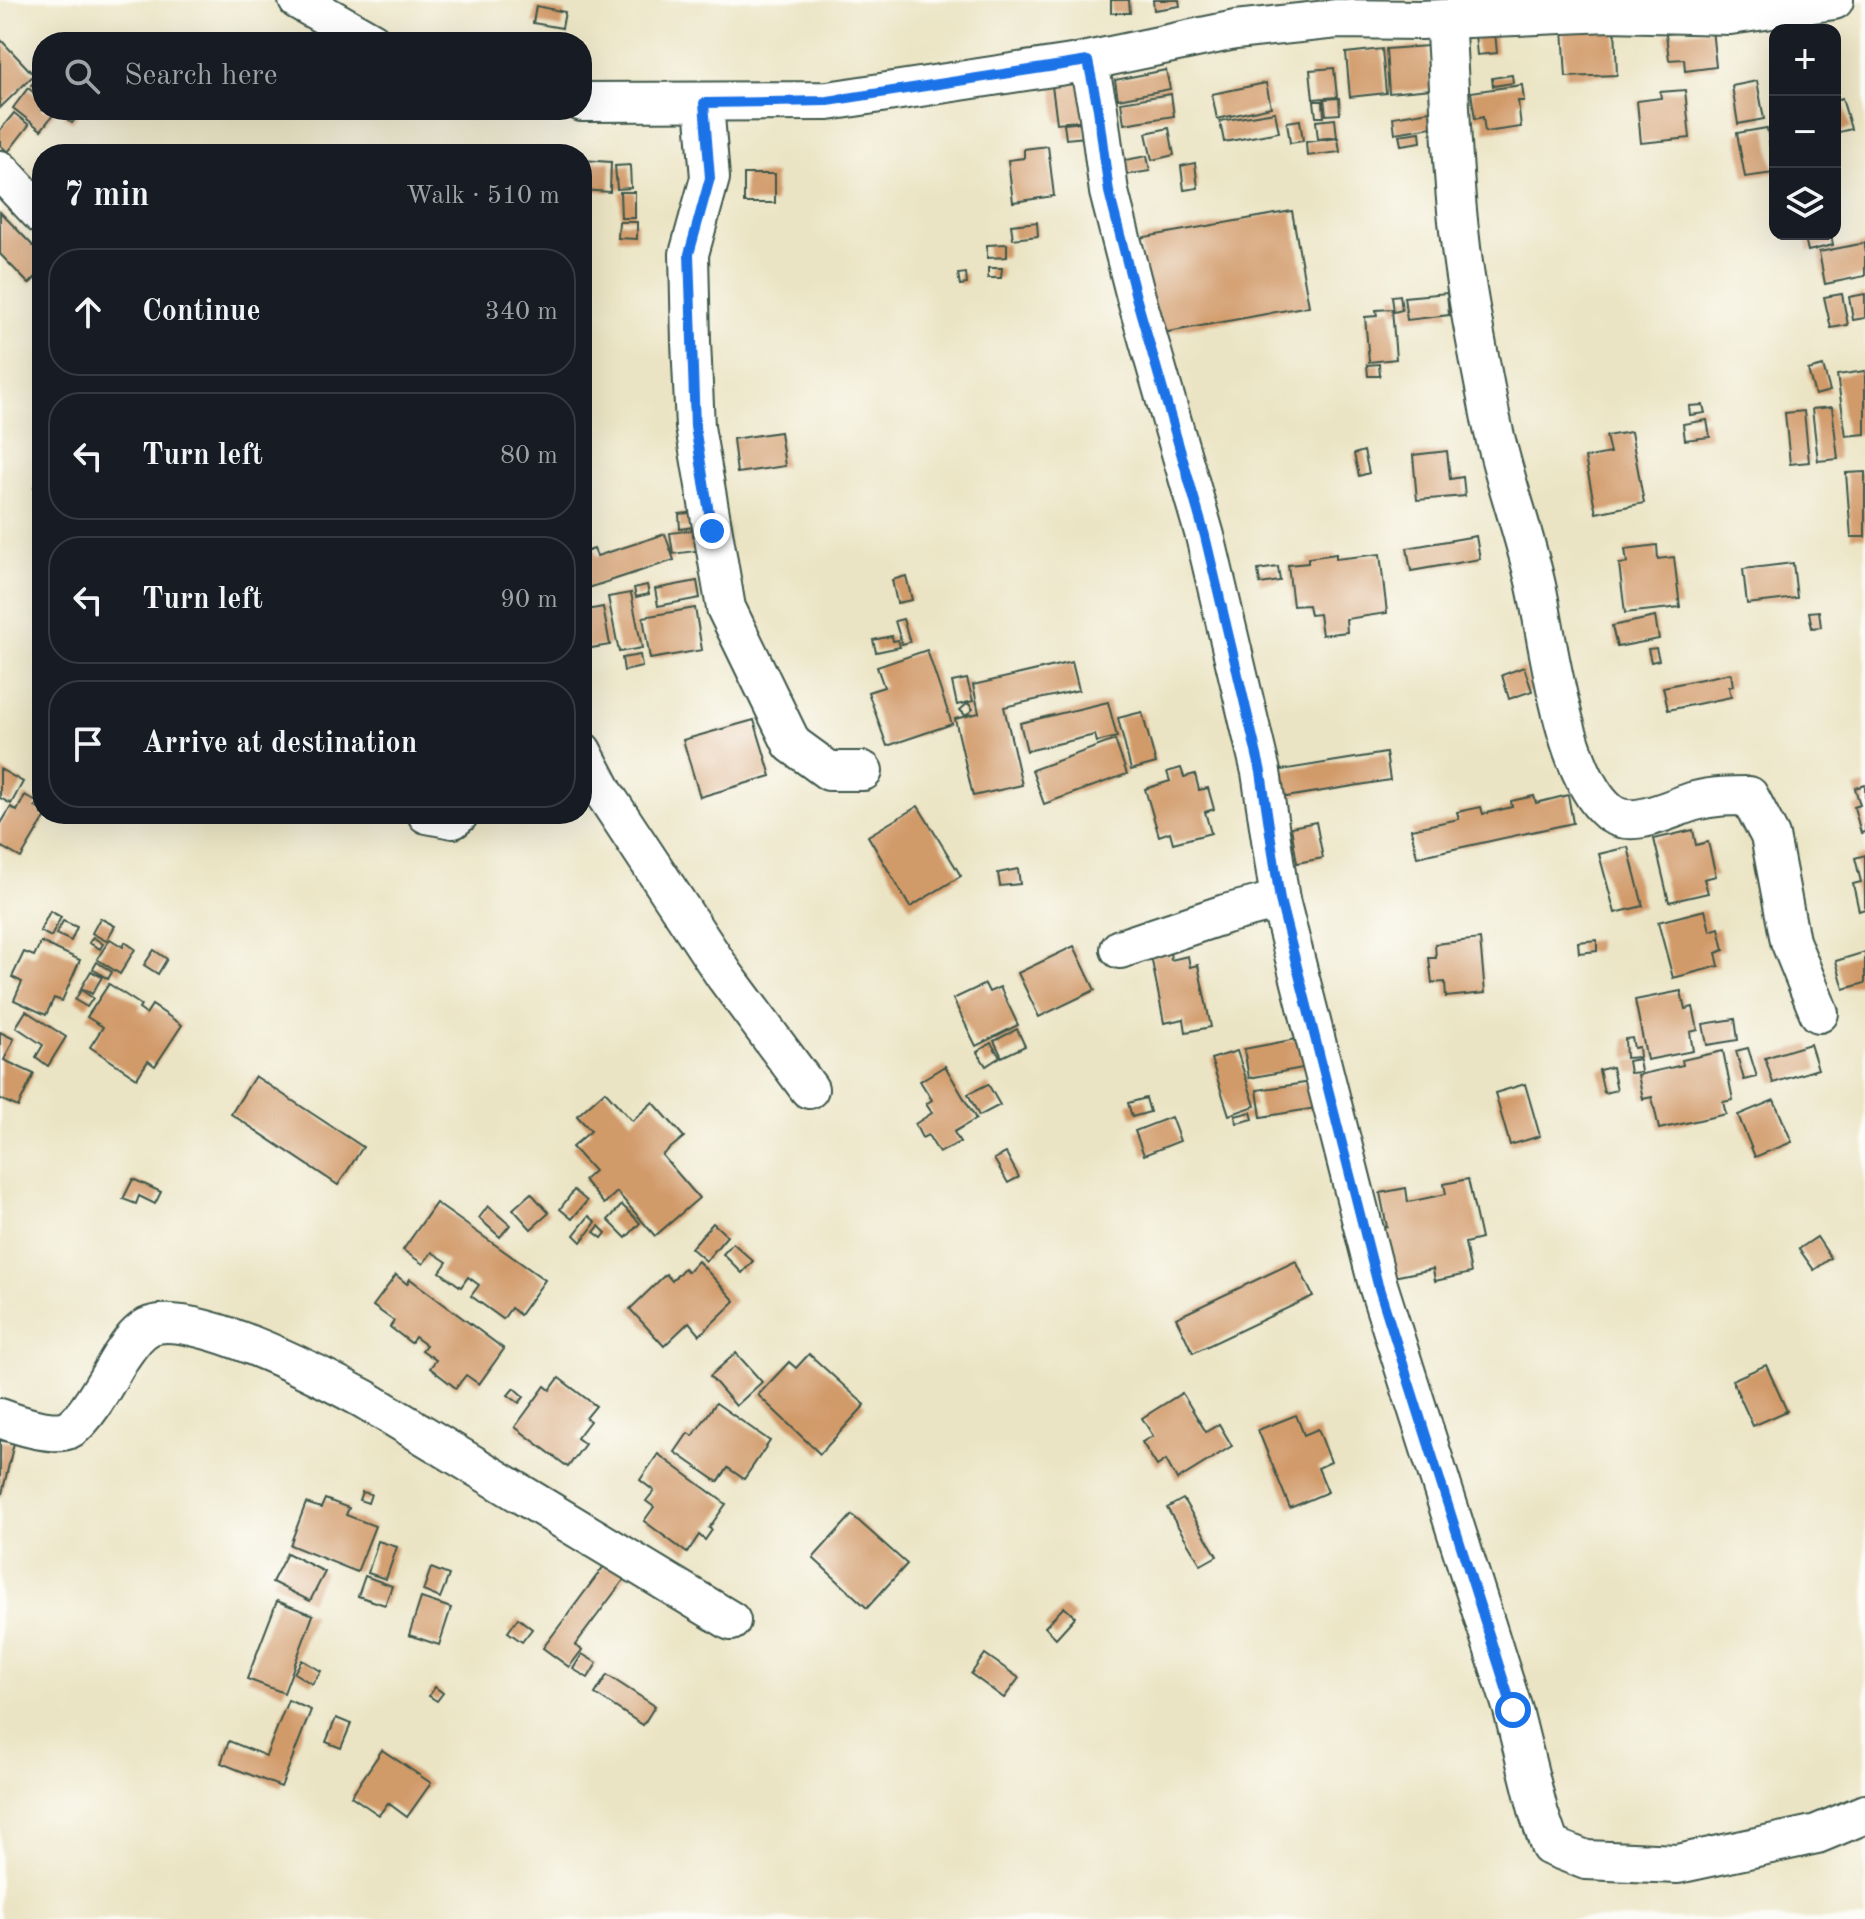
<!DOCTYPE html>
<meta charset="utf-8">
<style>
:root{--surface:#171b24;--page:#20242c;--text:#f1f3f6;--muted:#9ea1a6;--line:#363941}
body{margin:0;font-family:"Old Standard TT",serif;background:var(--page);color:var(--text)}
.controls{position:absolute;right:24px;top:24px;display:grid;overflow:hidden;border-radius:16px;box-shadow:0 8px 32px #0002}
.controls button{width:72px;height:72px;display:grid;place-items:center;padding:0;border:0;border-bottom:2px solid var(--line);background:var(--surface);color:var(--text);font:40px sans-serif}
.stop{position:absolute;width:24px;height:24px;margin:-18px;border:6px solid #1a73e8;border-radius:50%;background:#fff}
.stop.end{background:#1a73e8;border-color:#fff;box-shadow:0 2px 8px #0008}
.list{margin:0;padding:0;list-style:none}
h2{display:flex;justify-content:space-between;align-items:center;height:104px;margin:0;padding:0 32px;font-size:34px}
h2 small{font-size:26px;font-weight:400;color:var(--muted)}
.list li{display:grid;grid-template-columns:52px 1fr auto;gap:24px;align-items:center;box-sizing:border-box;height:128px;margin:0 16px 16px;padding:0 16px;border:2px solid var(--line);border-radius:32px}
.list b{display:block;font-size:30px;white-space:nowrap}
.list em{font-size:26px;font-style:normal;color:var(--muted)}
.icon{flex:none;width:44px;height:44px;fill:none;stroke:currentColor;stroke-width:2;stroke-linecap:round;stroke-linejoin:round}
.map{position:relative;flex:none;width:1865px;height:1919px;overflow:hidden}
.search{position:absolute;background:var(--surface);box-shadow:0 8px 32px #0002;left:32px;top:32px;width:560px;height:88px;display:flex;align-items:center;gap:20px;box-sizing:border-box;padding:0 28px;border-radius:32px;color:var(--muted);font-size:30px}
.panel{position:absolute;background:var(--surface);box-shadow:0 8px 32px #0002;left:32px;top:144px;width:560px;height:680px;border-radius:32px}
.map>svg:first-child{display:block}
.building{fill:#d19a69}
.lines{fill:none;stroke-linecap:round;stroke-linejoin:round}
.minor-casing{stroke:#3e564a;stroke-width:42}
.minor{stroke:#fff;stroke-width:38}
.route{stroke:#1a73e8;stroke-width:10}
</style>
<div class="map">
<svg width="1865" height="1919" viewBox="0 0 1865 1919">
<rect width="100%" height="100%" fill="#fdfcf7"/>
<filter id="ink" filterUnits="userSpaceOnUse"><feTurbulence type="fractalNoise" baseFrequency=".0125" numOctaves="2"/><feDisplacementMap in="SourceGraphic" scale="16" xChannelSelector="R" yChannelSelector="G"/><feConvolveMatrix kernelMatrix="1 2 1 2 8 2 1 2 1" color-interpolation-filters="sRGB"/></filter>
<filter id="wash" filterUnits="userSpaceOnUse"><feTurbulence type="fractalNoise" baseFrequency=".006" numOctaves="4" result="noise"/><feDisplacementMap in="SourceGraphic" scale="32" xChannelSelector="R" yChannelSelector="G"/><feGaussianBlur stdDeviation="1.8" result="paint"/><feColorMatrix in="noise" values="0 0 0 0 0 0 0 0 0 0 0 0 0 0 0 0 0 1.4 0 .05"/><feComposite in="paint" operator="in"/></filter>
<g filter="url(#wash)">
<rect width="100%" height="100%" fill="#ebe4c4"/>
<g id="blocks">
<g class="building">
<polygon points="1111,0 1129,0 1130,13 1111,13"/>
<polygon points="1153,0 1179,0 1180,6 1154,10"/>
<polygon points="536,6 565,12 562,28 533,23"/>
<polygon points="1615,26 1617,75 1566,77 1563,28"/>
<polygon points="1712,29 1716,67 1685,71 1684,59 1669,60 1666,34"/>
<polygon points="1495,32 1497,53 1477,55 1475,34"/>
<polygon points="0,39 34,75 0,108"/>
<polygon points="1428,46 1431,89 1389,93 1386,49"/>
<polygon points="1382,49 1386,93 1350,97 1346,53"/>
<polygon points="1334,68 1337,97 1313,99 1310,70"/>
<polygon points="1166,70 1170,89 1118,99 1115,80"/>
<polygon points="42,72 42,94 31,85"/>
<polygon points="1512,75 1513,83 1493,86 1492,78"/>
<polygon points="1757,81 1764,119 1738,124 1732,86"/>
<polygon points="1084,82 1088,120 1057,123 1052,86"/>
<polygon points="1266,83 1271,107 1217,119 1212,94"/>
<polygon points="1522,85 1524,101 1518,101 1521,127 1485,132 1483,117 1475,119 1471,92"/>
<polygon points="28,88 42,99 42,110 57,110 41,130 13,108"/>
<polygon points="1685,90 1690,138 1641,143 1637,101 1661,98 1660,92"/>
<polygon points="1171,94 1174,116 1124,124 1121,102"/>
<polygon points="1339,98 1340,114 1326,115 1324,99"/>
<polygon points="1842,98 1851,129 1835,133 1835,100"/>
<polygon points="1314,101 1323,101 1324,117 1316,117"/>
<polygon points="68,110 82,110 72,123 63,116"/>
<polygon points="1430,111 1432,127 1395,133 1393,117"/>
<polygon points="1275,112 1279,132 1224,142 1220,121"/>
<polygon points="14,113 29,125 8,152 0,145 0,130"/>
<polygon points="1335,119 1337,137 1318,139 1316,121"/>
<polygon points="1300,120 1303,141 1290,143 1287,122"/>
<polygon points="1085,122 1086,137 1066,139 1064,124"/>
<polygon points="1169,128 1174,155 1152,160 1146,133"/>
<polygon points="1767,128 1774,173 1745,177 1737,133"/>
<polygon points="1420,132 1421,142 1401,145 1399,135"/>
<polygon points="1338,138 1340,152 1307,156 1306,142"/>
<polygon points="1048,146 1054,196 1013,202 1008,160 1024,158 1024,149"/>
<polygon points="1147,156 1150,171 1118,176 1115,162"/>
<polygon points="582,160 611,162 610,192 582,190"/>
<polygon points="1195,163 1198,188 1184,190 1181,166"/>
<polygon points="630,165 631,188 617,189 615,166"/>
<rect x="744" y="174" width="31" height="29"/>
<polygon points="620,192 635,192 635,218 621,218"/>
<polygon points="1292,211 1309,306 1157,334 1139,238"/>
<polygon points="0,212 42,255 42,271 29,284 0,254"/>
<polygon points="619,222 637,222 637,239 618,238"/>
<polygon points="1037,222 1038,236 1013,239 1011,225"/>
<polygon points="1820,234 1831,234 1833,245 1808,251 1805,238"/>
<polygon points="1865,243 1865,276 1825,284 1819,252"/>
<polygon points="1007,244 1007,257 987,258 987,245"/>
<polygon points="988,268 1002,268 1001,278 988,278"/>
<polygon points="966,273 967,284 960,285 958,274"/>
<polygon points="1447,293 1449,315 1407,320 1404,297"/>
<polygon points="1842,294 1848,325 1831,328 1824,297"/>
<polygon points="1865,294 1865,318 1853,320 1849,297"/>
<polygon points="1400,295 1402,310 1394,312 1392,296"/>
<polygon points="1392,309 1396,359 1369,362 1365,317 1377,316 1376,310"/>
<polygon points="1379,364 1380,376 1368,376 1367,365"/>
<polygon points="1823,366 1830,391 1815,395 1808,370"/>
<polygon points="1865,371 1865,434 1846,436 1837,375"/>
<polygon points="1703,405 1705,413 1690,415 1689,406"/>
<polygon points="1832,407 1838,459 1818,461 1812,409"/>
<polygon points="1804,411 1809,462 1790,464 1785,413"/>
<polygon points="1707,420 1710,437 1685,440 1683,424"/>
<polygon points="780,432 785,466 737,473 733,439"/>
<polygon points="1631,432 1644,503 1596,513 1585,458 1610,453 1606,436"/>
<polygon points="1364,451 1369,473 1359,476 1354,454"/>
<polygon points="1447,451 1450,479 1463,477 1465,496 1417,500 1413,455"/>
<polygon points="1865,472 1865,537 1851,537 1846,473"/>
<polygon points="42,477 42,493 34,487"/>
<polygon points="698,512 700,526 680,529 679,514"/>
<polygon points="701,529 703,550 673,554 670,533"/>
<polygon points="665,534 674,560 582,590 582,553 594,549 597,556"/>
<polygon points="1476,536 1480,559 1411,571 1407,548"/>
<polygon points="1657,545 1658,559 1674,557 1680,607 1625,613 1619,564 1627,563 1625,549"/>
<polygon points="1336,554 1336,559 1380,554 1387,613 1346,619 1347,632 1322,635 1319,614 1310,615 1308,605 1293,606 1288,565 1308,563 1308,558"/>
<polygon points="1793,563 1797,598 1747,604 1743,569"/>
<polygon points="1278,567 1280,581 1260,584 1258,570"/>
<polygon points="906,576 912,600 897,603 892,580"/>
<polygon points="697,581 700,598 658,606 655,589"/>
<polygon points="647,585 649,594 636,597 634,588"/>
<polygon points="631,593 642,648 619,652 608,597"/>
<polygon points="603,607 610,645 585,649 582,611"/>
<polygon points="695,608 702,650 650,659 643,617"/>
<polygon points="1819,611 1821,627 1812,628 1809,612"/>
<polygon points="1655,617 1659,639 1617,647 1612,626"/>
<polygon points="903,619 910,642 902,644 895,621"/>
<polygon points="892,636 893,641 898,640 900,647 876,652 873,640"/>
<polygon points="1656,648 1659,660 1651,662 1648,649"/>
<polygon points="927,650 952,724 887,746 868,692 884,687 877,667"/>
<polygon points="640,655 642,667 624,671 622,658"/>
<polygon points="1072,662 1079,690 1004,707 1022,785 973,796 955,719 979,713 973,685"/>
<polygon points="1524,667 1532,691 1509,699 1502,675"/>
<polygon points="1731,673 1733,686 1729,687 1731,697 1668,710 1663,687"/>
<polygon points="967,679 973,701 957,705 952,682"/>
<polygon points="1108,702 1117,737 1097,742 1095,735 1027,751 1020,723"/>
<polygon points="968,703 973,709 966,716 960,710"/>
<polygon points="1142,712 1156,763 1131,770 1118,718"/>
<polygon points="754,720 771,776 700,797 683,740"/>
<polygon points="1115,740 1127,774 1044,804 1032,770"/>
<polygon points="1386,753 1390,780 1280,798 1275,771"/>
<polygon points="1181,768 1184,777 1195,774 1199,790 1208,788 1214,809 1205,812 1211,833 1173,843 1170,832 1159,836 1145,789 1170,781 1167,772"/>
<polygon points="0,769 23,782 11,804 0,798"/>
<polygon points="1865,785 1865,832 1861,833 1854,807 1860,805 1855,788"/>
<polygon points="25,795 38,803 35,807 42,811 42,814 47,814 21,858 0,846 0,825 11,807 17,811"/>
<polygon points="1568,795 1573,823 1417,857 1411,829 1459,819 1457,812 1481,807 1483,814 1512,807 1511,801 1534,796 1536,803"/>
<polygon points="918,806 961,876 910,907 868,836"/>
<polygon points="1316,822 1323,858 1297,863 1291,827"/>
<polygon points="1693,830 1696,845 1708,842 1716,876 1704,879 1708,893 1669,902 1654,839"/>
<polygon points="1628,847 1643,906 1615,913 1599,854"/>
<polygon points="1865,855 1865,909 1859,911 1853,884 1861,882 1855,858"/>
<polygon points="1018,869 1020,884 1000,886 998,873"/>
<polygon points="1705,910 1710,931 1719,928 1724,950 1716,953 1719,966 1673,978 1658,922"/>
<polygon points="50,911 61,917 51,937 40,931"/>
<polygon points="100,918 115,926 106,941 92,933"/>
<polygon points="63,921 77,927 71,941 56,934"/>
<polygon points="93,937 103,944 100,949 89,943"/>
<polygon points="110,939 123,947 125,942 135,949 120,974 97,959"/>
<polygon points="1480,939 1485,993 1446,997 1445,982 1432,983 1429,958 1436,958 1435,944"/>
<polygon points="1597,940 1597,951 1579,953 1578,942"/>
<polygon points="41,942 80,960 62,1001 54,998 46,1015 14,1000 22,982 12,977 24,952 34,956"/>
<polygon points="1074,946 1095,990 1039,1017 1018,973"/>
<polygon points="154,950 167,959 158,974 144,965"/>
<polygon points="1170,952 1171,960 1188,956 1190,967 1198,965 1211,1027 1186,1032 1184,1019 1164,1023 1151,956"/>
<polygon points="1865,952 1865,983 1844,989 1836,961"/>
<polygon points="97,962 112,972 108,979 93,969"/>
<polygon points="91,971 102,977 92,994 81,988"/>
<polygon points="109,984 141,1005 139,1009 146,1014 152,1005 182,1025 155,1066 148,1061 137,1078 90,1047 103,1027 87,1017"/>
<polygon points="985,984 989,992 1000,987 1018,1025 976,1046 953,999"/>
<polygon points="81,990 93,998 87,1007 75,1000"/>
<polygon points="1681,991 1685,1009 1693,1007 1698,1030 1690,1032 1693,1051 1647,1060 1635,1000"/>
<polygon points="26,1011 66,1037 48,1066 36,1057 43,1045 16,1027"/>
<polygon points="1735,1019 1738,1040 1707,1045 1703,1024"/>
<polygon points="1017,1029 1025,1046 1002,1057 994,1041"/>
<polygon points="0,1032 14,1039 4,1060 34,1074 18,1107 0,1099"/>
<polygon points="1302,1038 1308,1067 1249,1078 1244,1049"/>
<polygon points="1632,1038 1634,1048 1639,1047 1640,1057 1626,1058 1625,1039"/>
<polygon points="991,1043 1000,1057 986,1066 977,1052"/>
<polygon points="1810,1044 1818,1069 1773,1083 1765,1058"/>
<polygon points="1748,1048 1757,1077 1744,1080 1736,1051"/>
<polygon points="1237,1051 1255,1106 1229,1115 1211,1059"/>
<polygon points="1723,1051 1733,1100 1723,1102 1726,1114 1659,1129 1652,1097 1643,1099 1638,1075 1683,1065 1682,1060"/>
<polygon points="1639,1059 1641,1072 1630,1073 1628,1061"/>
<polygon points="945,1066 976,1119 954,1132 960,1142 939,1153 928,1135 922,1138 915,1124 932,1113 926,1104 932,1100 920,1081"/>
<polygon points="1612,1067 1617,1090 1604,1093 1599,1070"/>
<polygon points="255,1076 363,1147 338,1185 231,1114"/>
<polygon points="1312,1082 1316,1108 1261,1117 1257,1090"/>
<polygon points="988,1084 1000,1105 979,1116 968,1094"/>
<polygon points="1525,1084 1540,1136 1510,1145 1495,1093"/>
<polygon points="605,1091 632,1121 653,1102 684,1137 662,1155 699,1198 655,1236 617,1192 604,1204 584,1180 594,1171 572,1147 591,1131 577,1116"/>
<polygon points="1146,1098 1150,1112 1132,1117 1128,1103"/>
<polygon points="1774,1100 1792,1142 1755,1157 1738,1115"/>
<polygon points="1251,1112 1253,1119 1237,1123 1235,1116"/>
<polygon points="1171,1117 1180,1141 1144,1155 1135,1131"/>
<polygon points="1006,1153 1019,1177 1008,1183 994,1159"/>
<polygon points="133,1179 161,1192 155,1204 139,1196 136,1204 123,1199"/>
<polygon points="1468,1179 1481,1239 1465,1243 1471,1273 1435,1281 1433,1269 1393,1277 1383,1228 1387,1227 1380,1193 1406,1188 1408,1202 1446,1194 1444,1184"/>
<polygon points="574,1190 587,1201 572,1219 560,1209"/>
<polygon points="531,1193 549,1213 531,1229 513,1209"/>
<polygon points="436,1203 545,1280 520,1315 511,1308 503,1319 471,1296 479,1285 468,1277 461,1287 440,1272 447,1262 432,1252 423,1264 403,1250"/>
<polygon points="622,1205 640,1223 626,1238 608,1220"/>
<polygon points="488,1206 510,1225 500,1237 479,1218"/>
<polygon points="589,1216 596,1222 581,1242 574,1235"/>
<polygon points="713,1223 727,1236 706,1261 691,1248"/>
<polygon points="599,1226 606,1233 602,1238 594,1232"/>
<polygon points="1817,1237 1831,1258 1814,1270 1799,1249"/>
<polygon points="733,1243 753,1261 742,1273 723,1254"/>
<polygon points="698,1261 735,1301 700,1335 689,1322 664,1346 630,1309 666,1274 672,1281 684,1268 688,1272"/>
<polygon points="1296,1261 1313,1296 1193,1353 1176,1318"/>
<polygon points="396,1275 407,1284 410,1279 504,1349 479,1384 466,1375 456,1388 430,1368 436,1360 422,1350 426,1345 415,1337 411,1343 390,1327 394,1321 373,1306"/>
<polygon points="736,1353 762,1382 736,1406 710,1376"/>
<polygon points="809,1354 865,1405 820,1454 758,1395 789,1362 796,1368"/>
<polygon points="1766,1365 1787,1411 1753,1426 1732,1380"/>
<polygon points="559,1378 596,1406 586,1418 590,1421 577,1438 585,1444 568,1467 515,1427 545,1386 550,1390"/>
<polygon points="514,1388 524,1397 519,1403 508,1395"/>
<polygon points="1182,1393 1206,1432 1219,1424 1232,1446 1177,1480 1166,1460 1157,1466 1142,1442 1153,1436 1142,1418"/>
<polygon points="716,1403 770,1441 744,1479 728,1468 718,1482 675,1452 688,1433 693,1436"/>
<polygon points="1296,1415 1304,1435 1318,1429 1331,1462 1318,1468 1328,1492 1290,1508 1258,1430"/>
<polygon points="0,1440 14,1443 1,1498 0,1498"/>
<polygon points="658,1454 726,1504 709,1528 712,1530 705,1540 699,1535 687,1553 644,1521 654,1507 646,1501 654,1491 640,1480"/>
<polygon points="362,1492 371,1494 368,1503 359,1500"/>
<polygon points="325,1499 349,1508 346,1515 375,1526 357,1572 290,1545 306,1503 321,1508"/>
<polygon points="1183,1499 1217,1556 1201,1565 1167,1508"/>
<polygon points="852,1515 907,1564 867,1608 813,1558"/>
<polygon points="378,1541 397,1547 386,1579 368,1573"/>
<polygon points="287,1553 325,1572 310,1601 272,1582"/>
<polygon points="610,1558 629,1573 575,1645 582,1650 569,1667 543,1648"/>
<polygon points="431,1568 449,1575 440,1598 423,1591"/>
<polygon points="365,1576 392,1586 385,1605 358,1596"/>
<polygon points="421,1598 451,1608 439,1645 409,1635"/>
<polygon points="277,1601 313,1615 284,1693 247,1679"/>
<polygon points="1064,1607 1075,1617 1056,1638 1045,1627"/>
<polygon points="518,1618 532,1629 522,1642 508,1632"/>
<polygon points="582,1654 597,1663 588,1678 573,1669"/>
<polygon points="985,1654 1019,1678 1004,1698 971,1674"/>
<polygon points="302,1660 321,1671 312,1684 294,1673"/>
<polygon points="607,1675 655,1706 643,1725 595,1694"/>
<polygon points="435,1687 443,1693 437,1701 429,1696"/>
<polygon points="288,1700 311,1710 281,1787 221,1763 229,1741 266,1756"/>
<polygon points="336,1718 351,1724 341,1748 326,1742"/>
<polygon points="382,1750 431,1783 407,1817 388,1803 379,1815 351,1796"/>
</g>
</g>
</g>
<g filter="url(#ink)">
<use href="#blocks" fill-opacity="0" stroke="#3e564a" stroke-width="2"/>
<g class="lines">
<defs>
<g id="minor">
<polyline points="298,0 372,42"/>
<path d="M1445,19C1450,89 1451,160 1459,230C1465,290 1478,350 1489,409C1500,470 1524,529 1537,590C1549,647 1564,775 1609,812C1632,831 1672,807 1695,801C1713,796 1731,796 1749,796L1770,836L1790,941L1819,1013"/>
<polyline points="1088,61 1098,109 1109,192 1136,297 1205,536 1261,772 1280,900 1378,1285 1513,1710 1539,1814 1550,1846 1586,1860 1678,1864 1817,1834 1865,1814"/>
<polyline points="582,102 828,101 1072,64 1235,30 1337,19 1420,20 1610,12 1730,15 1834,0"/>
<polyline points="704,103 710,178 689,254 691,342 695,427 726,608 792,744 829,771 863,771"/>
<polyline points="0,170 42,215"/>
<polyline points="582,751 604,793 725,976 809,1089"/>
<polyline points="427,814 453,819 459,814"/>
<polyline points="1120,949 1225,914 1280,900"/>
<path d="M0,1418C16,1424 56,1438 71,1428C89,1416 108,1377 120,1358C128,1347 135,1334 148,1327C189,1306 325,1378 364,1399L731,1621"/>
</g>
</defs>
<use href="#minor" class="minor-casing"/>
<use href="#minor" class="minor"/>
</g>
</g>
<g class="lines" filter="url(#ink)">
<polyline class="route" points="712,531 695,427 689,254 710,178 704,103 828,101 1088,61 1098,109 1109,192 1136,297 1205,536 1261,772 1280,900 1378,1285 1513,1710"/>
</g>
</svg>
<div class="controls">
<button>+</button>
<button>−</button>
<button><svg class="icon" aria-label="layers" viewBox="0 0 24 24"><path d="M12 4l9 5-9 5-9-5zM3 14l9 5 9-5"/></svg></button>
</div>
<div class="stop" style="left:1513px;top:1710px"></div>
<div class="stop end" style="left:712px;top:531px"></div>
<div class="search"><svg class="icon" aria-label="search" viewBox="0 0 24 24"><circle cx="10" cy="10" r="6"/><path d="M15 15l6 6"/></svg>Search here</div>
<section class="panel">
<h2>7 min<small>Walk · 510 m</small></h2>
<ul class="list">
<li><svg class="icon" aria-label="ahead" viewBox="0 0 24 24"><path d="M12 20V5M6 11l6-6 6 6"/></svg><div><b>Continue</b></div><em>340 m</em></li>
<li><svg class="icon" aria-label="left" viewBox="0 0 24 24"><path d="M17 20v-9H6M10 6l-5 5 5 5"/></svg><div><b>Turn left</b></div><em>80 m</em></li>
<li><svg class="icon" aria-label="left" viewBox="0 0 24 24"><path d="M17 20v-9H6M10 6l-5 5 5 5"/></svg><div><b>Turn left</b></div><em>90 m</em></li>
<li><svg class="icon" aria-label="arrive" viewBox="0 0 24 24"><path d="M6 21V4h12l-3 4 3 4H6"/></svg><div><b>Arrive at destination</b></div></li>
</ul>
</section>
</div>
